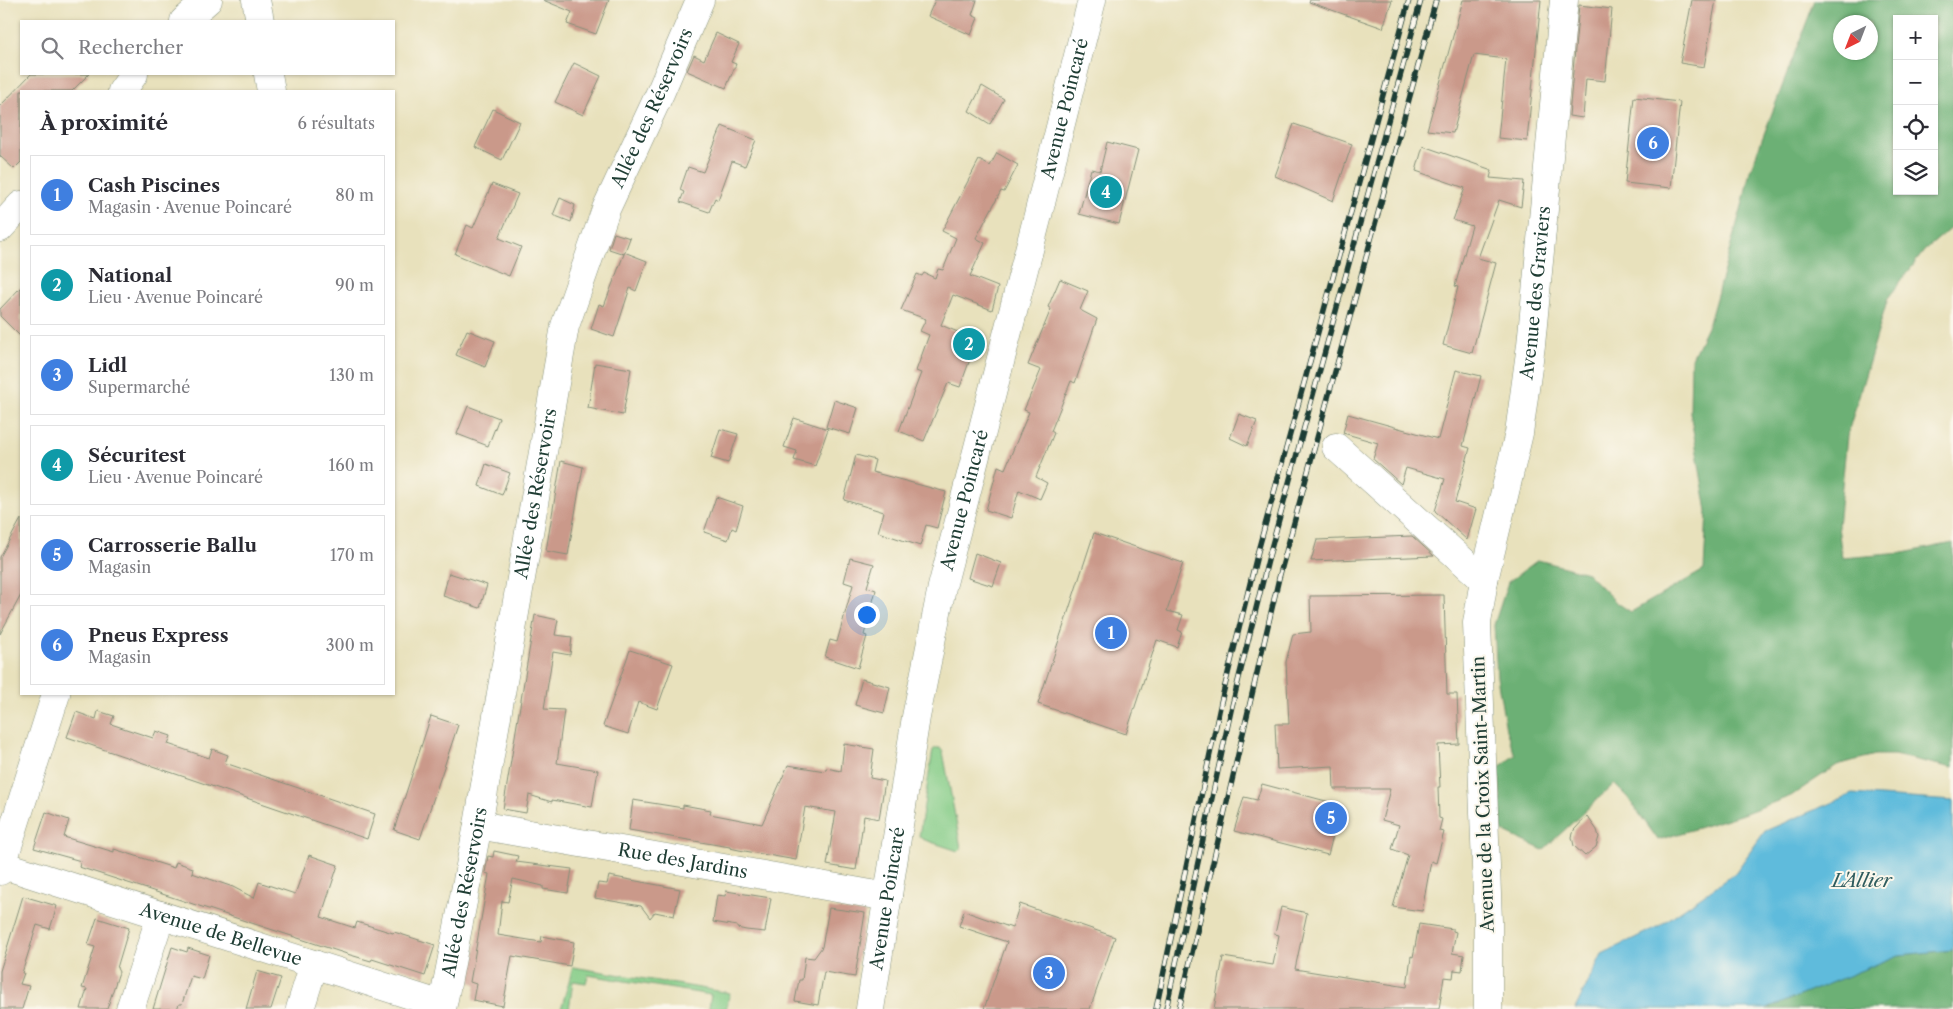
<!DOCTYPE html>
<html lang="fr">
<meta charset="utf-8">
<style>
:root{--surface:#fff;--page:#f2f2f3;--text:#2b2b33;--muted:#7c7c81;--line:#e1e1e2;--accent:#1f6fb2}
body{margin:0;font-family:"Libre Caslon Text",serif;background:var(--page);color:var(--text)}
.controls{position:absolute;right:15px;top:15px;display:grid;overflow:hidden;border-radius:0px;box-shadow:0 1px 4px #0004}
.controls button{width:45px;height:45px;display:grid;place-items:center;padding:0;border:0;border-bottom:1px solid var(--line);background:var(--surface);color:var(--text);font:25px sans-serif}
.compass{position:absolute;left:1833px;top:15px;width:45px;height:45px;border-radius:50%;background:var(--surface);box-shadow:0 1px 4px #0004;rotate:222deg}
.you{position:absolute;left:866px;top:614px;width:18px;height:18px;margin:-12px;border:4px solid #fff;border-radius:50%;background:#1a73e8;box-shadow:0 0 0 8px #1a73e833}
.badge{display:grid;place-items:center;width:32px;height:32px;border-radius:50%;background:var(--accent);color:#fff;font-size:16px;font-weight:700}
.pin{position:absolute;translate:-50% -50%;border:2px solid #fff;box-shadow:0 1px 5px #0006}
.list{margin:0;padding:0;list-style:none}
h2{display:flex;justify-content:space-between;align-items:center;height:65px;margin:0;padding:0 20px;font-size:21px}
h2 small{font-size:16px;font-weight:400;color:var(--muted)}
.list li{display:grid;grid-template-columns:32px 1fr auto;gap:15px;align-items:center;box-sizing:border-box;height:80px;margin:0 10px 10px;padding:0 10px;border:1px solid var(--line);border-radius:0px}
.list b{display:block;font-size:19px;white-space:nowrap}
.list p{margin:0;font-size:16px;white-space:nowrap;color:var(--muted)}
.list em{font-size:16px;font-style:normal;color:var(--muted)}
.icon{flex:none;width:28px;height:28px;fill:none;stroke:currentColor;stroke-width:2;stroke-linecap:round;stroke-linejoin:round}
.map{position:relative;flex:none;width:1953px;height:1009px;overflow:hidden}
.search{position:absolute;background:var(--surface);box-shadow:0 1px 4px #0004;left:20px;top:20px;width:375px;height:55px;display:flex;align-items:center;gap:12px;box-sizing:border-box;padding:0 18px;border-radius:0px;color:var(--muted);font-size:19px}
.panel{position:absolute;background:var(--surface);box-shadow:0 1px 4px #0004;left:20px;top:90px;width:375px;height:605px;border-radius:0px}
.map>svg:first-child{display:block}
.green{fill:#85cc87;stroke:#52845e}
.forest{fill:#6cb074;stroke:#467654;fill-rule:evenodd}
.water{fill:#5ebbdc;stroke:#3e7c88}
.building{fill:#ca998a}
.lines{fill:none;stroke-linecap:round;stroke-linejoin:round}
.minor-casing{stroke:#848f78;stroke-width:29}
.major-casing{stroke:#848f78;stroke-width:29}
.minor{stroke:#fff;stroke-width:28}
.major{stroke:#fff;stroke-width:28}
.rail-casing{stroke:#1f3d34;stroke-width:5.5}
.rail{stroke:#fbf7ec;stroke-width:4;stroke-dasharray:11;stroke-linecap:butt}
.labels{text-anchor:middle;stroke-width:4;stroke-linejoin:round;paint-order:stroke}
.street-label{font-size:18px;fill:#1f3d34;stroke:#fbf7ec}
.water-label{font-size:19px;font-style:italic;fill:#2f5c5e;stroke:#fbf7ec}
</style>
<div class="map">
<svg width="1953" height="1009" viewBox="0 0 1953 1009">
<rect width="100%" height="100%" fill="#fbf7ec"/>
<filter id="ink" filterUnits="userSpaceOnUse"><feTurbulence type="fractalNoise" baseFrequency=".02" numOctaves="2"/><feDisplacementMap in="SourceGraphic" scale="10" xChannelSelector="R" yChannelSelector="G"/><feConvolveMatrix kernelMatrix="1 2 1 2 8 2 1 2 1" color-interpolation-filters="sRGB"/></filter>
<filter id="wash" filterUnits="userSpaceOnUse"><feTurbulence type="fractalNoise" baseFrequency=".0096" numOctaves="4" result="noise"/><feDisplacementMap in="SourceGraphic" scale="20" xChannelSelector="R" yChannelSelector="G"/><feGaussianBlur stdDeviation="1.12" result="paint"/><feColorMatrix in="noise" values="0 0 0 0 0 0 0 0 0 0 0 0 0 0 0 0 0 1.4 0 .05"/><feComposite in="paint" operator="in"/></filter>
<g filter="url(#wash)">
<rect width="100%" height="100%" fill="#e8e1bc"/>
<g class="green">
<polygon points="935,748 940,748 943,752 961,848 958,851 922,839 919,836 933,750"/>
<polygon points="573,967 730,993 726,1009 709,1009 711,995 588,975 586,983 573,981 569,1009 561,1009"/>
</g>
<g class="forest">
<path d="M1815,0H1953V226L1924,251L1888,298L1847,436L1838,526L1842,558L1903,553L1953,543V768L1894,755H1875L1837,765L1791,796L1740,815L1658,840L1628,798L1614,784L1543,850L1502,831L1499,767L1515,755L1506,730L1497,677L1494,625L1508,582L1538,560L1587,573L1616,602L1631,612L1704,570L1707,511L1690,412L1691,360L1709,323L1742,206L1750,171ZM1897,19H1934V191H1897ZM1840,22H1870V52H1840Z"/>
<polygon points="1953,950 1953,1009 1767,1009 1899,955"/>
</g>
<polygon class="water" points="1852,794 1953,801 1953,950 1899,955 1767,1009 1575,1009 1602,954 1659,926 1735,873 1765,831"/>
<g id="blocks">
<g class="building">
<polygon points="543,0 609,0 596,34 567,24 572,12"/>
<polygon points="935,0 977,0 972,15 978,18 971,35 928,16"/>
<polygon points="1310,0 1392,0 1383,28 1309,2"/>
<polygon points="1463,0 1541,0 1527,141 1498,138 1506,59 1474,55 1453,133 1427,130"/>
<polygon points="1692,0 1716,0 1704,67 1680,63"/>
<polygon points="1579,5 1612,9 1605,81 1586,79 1583,118 1569,116"/>
<polygon points="716,33 739,44 731,62 736,64 726,88 687,71 694,55 704,60"/>
<polygon points="574,63 601,76 583,115 555,102"/>
<polygon points="31,74 89,74 72,91 21,91 21,162 14,169 0,156 0,106"/>
<polygon points="982,86 1004,99 990,124 969,111"/>
<polygon points="1634,97 1680,102 1671,188 1625,183"/>
<polygon points="493,109 520,122 502,160 475,147"/>
<polygon points="1294,124 1352,144 1333,201 1275,176"/>
<polygon points="722,126 756,140 745,166 732,161 718,200 715,198 709,212 680,202 684,192 680,190 688,167 703,172"/>
<polygon points="1107,142 1138,150 1119,224 1079,214 1091,169 1100,171"/>
<polygon points="1423,146 1492,170 1490,178 1524,181 1521,207 1499,200 1478,258 1496,263 1472,353 1443,345 1458,287 1455,286 1472,226 1453,220 1465,188 1416,171"/>
<polygon points="997,153 1018,165 1004,192 1001,191 976,238 985,243 970,276 998,287 992,310 953,295 941,325 977,340 960,387 948,383 924,441 899,431 921,373 916,371 929,335 920,331 926,319 901,310 917,274 922,276 924,273 935,278 938,269 943,270 956,238 942,231 979,160 990,166"/>
<polygon points="492,184 518,194 499,238 521,247 509,276 455,254 467,225 473,228"/>
<polygon points="560,198 575,205 571,222 553,215"/>
<polygon points="614,233 630,238 624,254 624,252 647,261 636,291 630,288 614,337 591,329 599,304 604,306 624,254 609,249"/>
<polygon points="1060,279 1088,291 1080,310 1097,319 1075,383 1071,381 1051,431 1054,433 1036,477 1047,483 1040,499 1019,490 1011,518 986,510 998,466 1005,469 1029,412 1024,410 1041,370 1028,365 1051,309 1048,307"/>
<polygon points="21,287 21,337 0,316 0,309"/>
<polygon points="467,330 495,341 485,367 456,355"/>
<polygon points="595,363 631,369 623,415 588,408"/>
<polygon points="1456,370 1481,376 1463,446 1470,448 1455,502 1476,509 1467,540 1435,511 1445,479 1406,468 1401,484 1373,459 1378,443 1343,433 1348,414 1438,439"/>
<polygon points="834,400 858,408 850,434 826,427"/>
<polygon points="468,406 499,418 488,446 457,434"/>
<polygon points="1239,414 1257,421 1247,446 1230,438"/>
<polygon points="794,418 828,429 815,466 794,460 797,451 784,447"/>
<polygon points="720,429 738,434 728,463 711,458"/>
<polygon points="856,455 875,460 872,472 946,492 937,528 926,525 920,546 878,532 884,512 844,500"/>
<polygon points="561,461 583,467 568,555 546,551"/>
<polygon points="486,464 510,473 502,495 479,486"/>
<polygon points="716,497 743,506 736,530 732,528 728,540 704,532"/>
<polygon points="21,519 21,595 0,634 0,557"/>
<polygon points="1094,533 1183,563 1167,611 1183,615 1178,630 1182,632 1177,647 1157,640 1126,734 1038,704"/>
<polygon points="1412,536 1434,556 1311,561 1317,540"/>
<polygon points="975,553 1001,563 993,586 968,578"/>
<polygon points="850,558 874,564 867,587 876,590 864,635 867,636 858,668 825,657 830,640 837,642 853,585 844,582"/>
<polygon points="449,573 487,585 480,608 443,596"/>
<polygon points="1444,595 1447,694 1457,694 1459,744 1438,745 1440,787 1438,787 1439,818 1442,819 1439,831 1444,832 1436,863 1431,861 1422,911 1393,907 1408,855 1392,849 1399,825 1382,820 1390,789 1334,789 1333,766 1277,769 1275,724 1289,724 1286,662 1293,634 1311,632 1310,596"/>
<polygon points="535,615 558,620 555,635 572,637 570,655 553,652 544,709 564,710 557,763 598,770 592,807 552,800 552,802 529,795 526,813 503,809"/>
<polygon points="630,650 673,664 657,709 638,702 628,734 603,726"/>
<polygon points="862,679 890,687 884,713 855,705"/>
<polygon points="98,711 114,716 111,724 153,738 156,731 171,736 168,744 209,758 212,749 228,755 225,763 375,814 367,839 67,737 76,712 96,719"/>
<polygon points="431,716 458,725 420,839 394,830"/>
<polygon points="844,744 874,749 870,778 885,781 879,819 864,816 856,870 827,865 836,812 805,807 796,860 739,850 730,848 730,847 629,830 633,800 683,808 683,805 711,810 710,814 762,824 788,765 825,771 826,768 841,771"/>
<polygon points="1262,784 1341,805 1328,855 1234,831 1244,797 1257,800"/>
<polygon points="46,812 69,820 64,837 114,852 114,849 174,868 176,862 193,868 192,873 233,887 254,898 259,882 295,894 309,855 338,865 321,917 355,928 357,922 393,933 394,932 435,945 425,976 372,959 371,961 347,954 79,867 81,861 34,848"/>
<polygon points="1587,816 1597,830 1599,837 1596,847 1585,856 1574,846 1572,837 1574,830"/>
<polygon points="494,851 518,856 516,862 572,869 568,893 543,889 543,886 513,879 508,902 502,901 498,935 541,942 542,936 574,942 570,966 512,956 503,1006 473,1000 476,984 470,982 489,874 485,873 488,856 493,857"/>
<polygon points="609,876 680,889 674,916 655,912 650,918 641,906 595,898 598,883 607,884"/>
<polygon points="726,891 771,898 765,932 746,930 737,928 737,926 713,922 717,895 725,896"/>
<polygon points="23,896 57,906 50,929 37,925 22,973 24,973 20,984 29,986 22,1009 0,1009 0,971"/>
<polygon points="1020,904 1115,937 1090,1009 984,1009 1007,942 959,926 964,911 1012,928"/>
<polygon points="1281,907 1307,913 1295,969 1407,987 1411,956 1413,957 1415,947 1419,924 1453,929 1453,931 1456,932 1452,953 1464,955 1462,971 1454,970 1453,978 1444,977 1439,1009 1214,1009 1223,957 1273,965 1279,935 1275,934"/>
<polygon points="829,908 865,913 855,977 824,972 818,1005 795,1001 799,980 802,980 805,957 814,958 822,947"/>
<polygon points="97,918 129,928 117,968 119,972 107,1009 81,1009 87,989 82,988 95,947 88,945"/>
<polygon points="172,947 187,952 188,948 209,955 202,979 191,976 182,1004 179,1004 177,1009 153,1009"/>
<polygon points="257,971 281,978 271,1009 246,1009"/>
</g>
</g>
</g>
<g filter="url(#ink)">
<use href="#blocks" fill-opacity="0" stroke="#848f78" stroke-width="1"/>
<g class="lines">
<defs>
<g id="minor">
<polyline points="256,0 260,21"/>
<polyline points="268,74 271,91"/>
<polyline points="1336,447 1484,580"/>
<path id="s1" d="M478,825L888,897"/>
<path id="s2" d="M0,864L442,1005"/>
<polyline points="0,871 56,694"/>
<polyline points="130,1009 161,915"/>
<polyline points="300,1009 314,964"/>
<path id="s3" d="M442,1009L478,825L565,326L606,209L661,91L700,0"/>
<path id="s4" d="M1488,1009V921L1477,623L1484,580L1519,433L1531,345L1564,0"/>
</g>
<g id="major">
<polyline points="184,21 208,0"/>
<polyline points="122,91 134,74"/>
<polyline points="0,228 21,205"/>
<path id="s5" d="M870,1009L916,717L942,587L1038,215L1092,0"/>
</g>
</defs>
<use href="#minor" class="minor-casing"/>
<use href="#major" class="major-casing"/>
<use href="#minor" class="minor"/>
<use href="#major" class="major"/>
<defs>
<g id="rail">
<polyline points="1156,1009 1221,702 1258,551 1409,0"/>
<polyline points="1166,1009 1232,706 1269,556 1421,0"/>
<polyline points="1179,1009 1279,578 1436,0"/>
</g>
</defs>
<use href="#rail" class="rail-casing"/>
<use href="#rail" class="rail"/>
</g>
</g>
<g class="labels">
<g class="street-label">
<text dy="6" stroke="none"><textPath href="#s3" startOffset="929">Allée des Réservoirs</textPath></text>
<text dy="6" stroke="none"><textPath href="#s5" startOffset="922">Avenue Poincaré</textPath></text>
<text dy="6" stroke="none"><textPath href="#s4" startOffset="722">Avenue des Graviers</textPath></text>
<text dy="6" stroke="none"><textPath href="#s3" startOffset="524">Allée des Réservoirs</textPath></text>
<text dy="6" stroke="none"><textPath href="#s5" startOffset="518">Avenue Poincaré</textPath></text>
<text transform="translate(1483 794) rotate(-92)" y="6">Avenue de la Croix Saint-Martin</text>
<text dy="6" stroke="none"><textPath href="#s1" startOffset="208">Rue des Jardins</textPath></text>
<text dy="6" stroke="none"><textPath href="#s3" startOffset="119">Allée des Réservoirs</textPath></text>
<text dy="6" stroke="none"><textPath href="#s5" startOffset="112">Avenue Poincaré</textPath></text>
<text dy="6" stroke="none"><textPath href="#s2" startOffset="232">Avenue de Bellevue</textPath></text>
</g>
<g class="water-label">
<text x="1862" y="887">L'Allier</text>
</g>
</g>
</svg>
<div class="controls">
<button>+</button>
<button>−</button>
<button><svg class="icon" aria-label="locate" viewBox="0 0 24 24"><circle cx="12" cy="12" r="6"/><path d="M12 2v4M12 18v4M2 12h4M18 12h4"/></svg></button>
<button><svg class="icon" aria-label="layers" viewBox="0 0 24 24"><path d="M12 4l9 5-9 5-9-5zM3 14l9 5 9-5"/></svg></button>
</div>
<svg class="compass" viewBox="-18 -18 36 36"><path d="M0-13l5 13h-10z" fill="#e53935"/><path d="M0 13l5-13h-10z" fill="#7c7c81"/></svg>
<div class="you"></div>
<div class="pin badge" style="left:1111px;top:633px;background:#3f7fe0">1</div>
<div class="pin badge" style="left:969px;top:344px;background:#0f9aa8">2</div>
<div class="pin badge" style="left:1049px;top:973px;background:#3f7fe0">3</div>
<div class="pin badge" style="left:1106px;top:192px;background:#0f9aa8">4</div>
<div class="pin badge" style="left:1331px;top:818px;background:#3f7fe0">5</div>
<div class="pin badge" style="left:1653px;top:143px;background:#3f7fe0">6</div>
<div class="search"><svg class="icon" aria-label="search" viewBox="0 0 24 24"><circle cx="10" cy="10" r="6"/><path d="M15 15l6 6"/></svg>Rechercher</div>
<section class="panel">
<h2>À proximité<small>6 résultats</small></h2>
<ul class="list">
<li><span class="badge" style="background:#3f7fe0">1</span><div><b>Cash Piscines</b><p>Magasin · Avenue Poincaré</p></div><em>80 m</em></li>
<li><span class="badge" style="background:#0f9aa8">2</span><div><b>National</b><p>Lieu · Avenue Poincaré</p></div><em>90 m</em></li>
<li><span class="badge" style="background:#3f7fe0">3</span><div><b>Lidl</b><p>Supermarché</p></div><em>130 m</em></li>
<li><span class="badge" style="background:#0f9aa8">4</span><div><b>Sécuritest</b><p>Lieu · Avenue Poincaré</p></div><em>160 m</em></li>
<li><span class="badge" style="background:#3f7fe0">5</span><div><b>Carrosserie Ballu</b><p>Magasin</p></div><em>170 m</em></li>
<li><span class="badge" style="background:#3f7fe0">6</span><div><b>Pneus Express</b><p>Magasin</p></div><em>300 m</em></li>
</ul>
</section>
</div>
